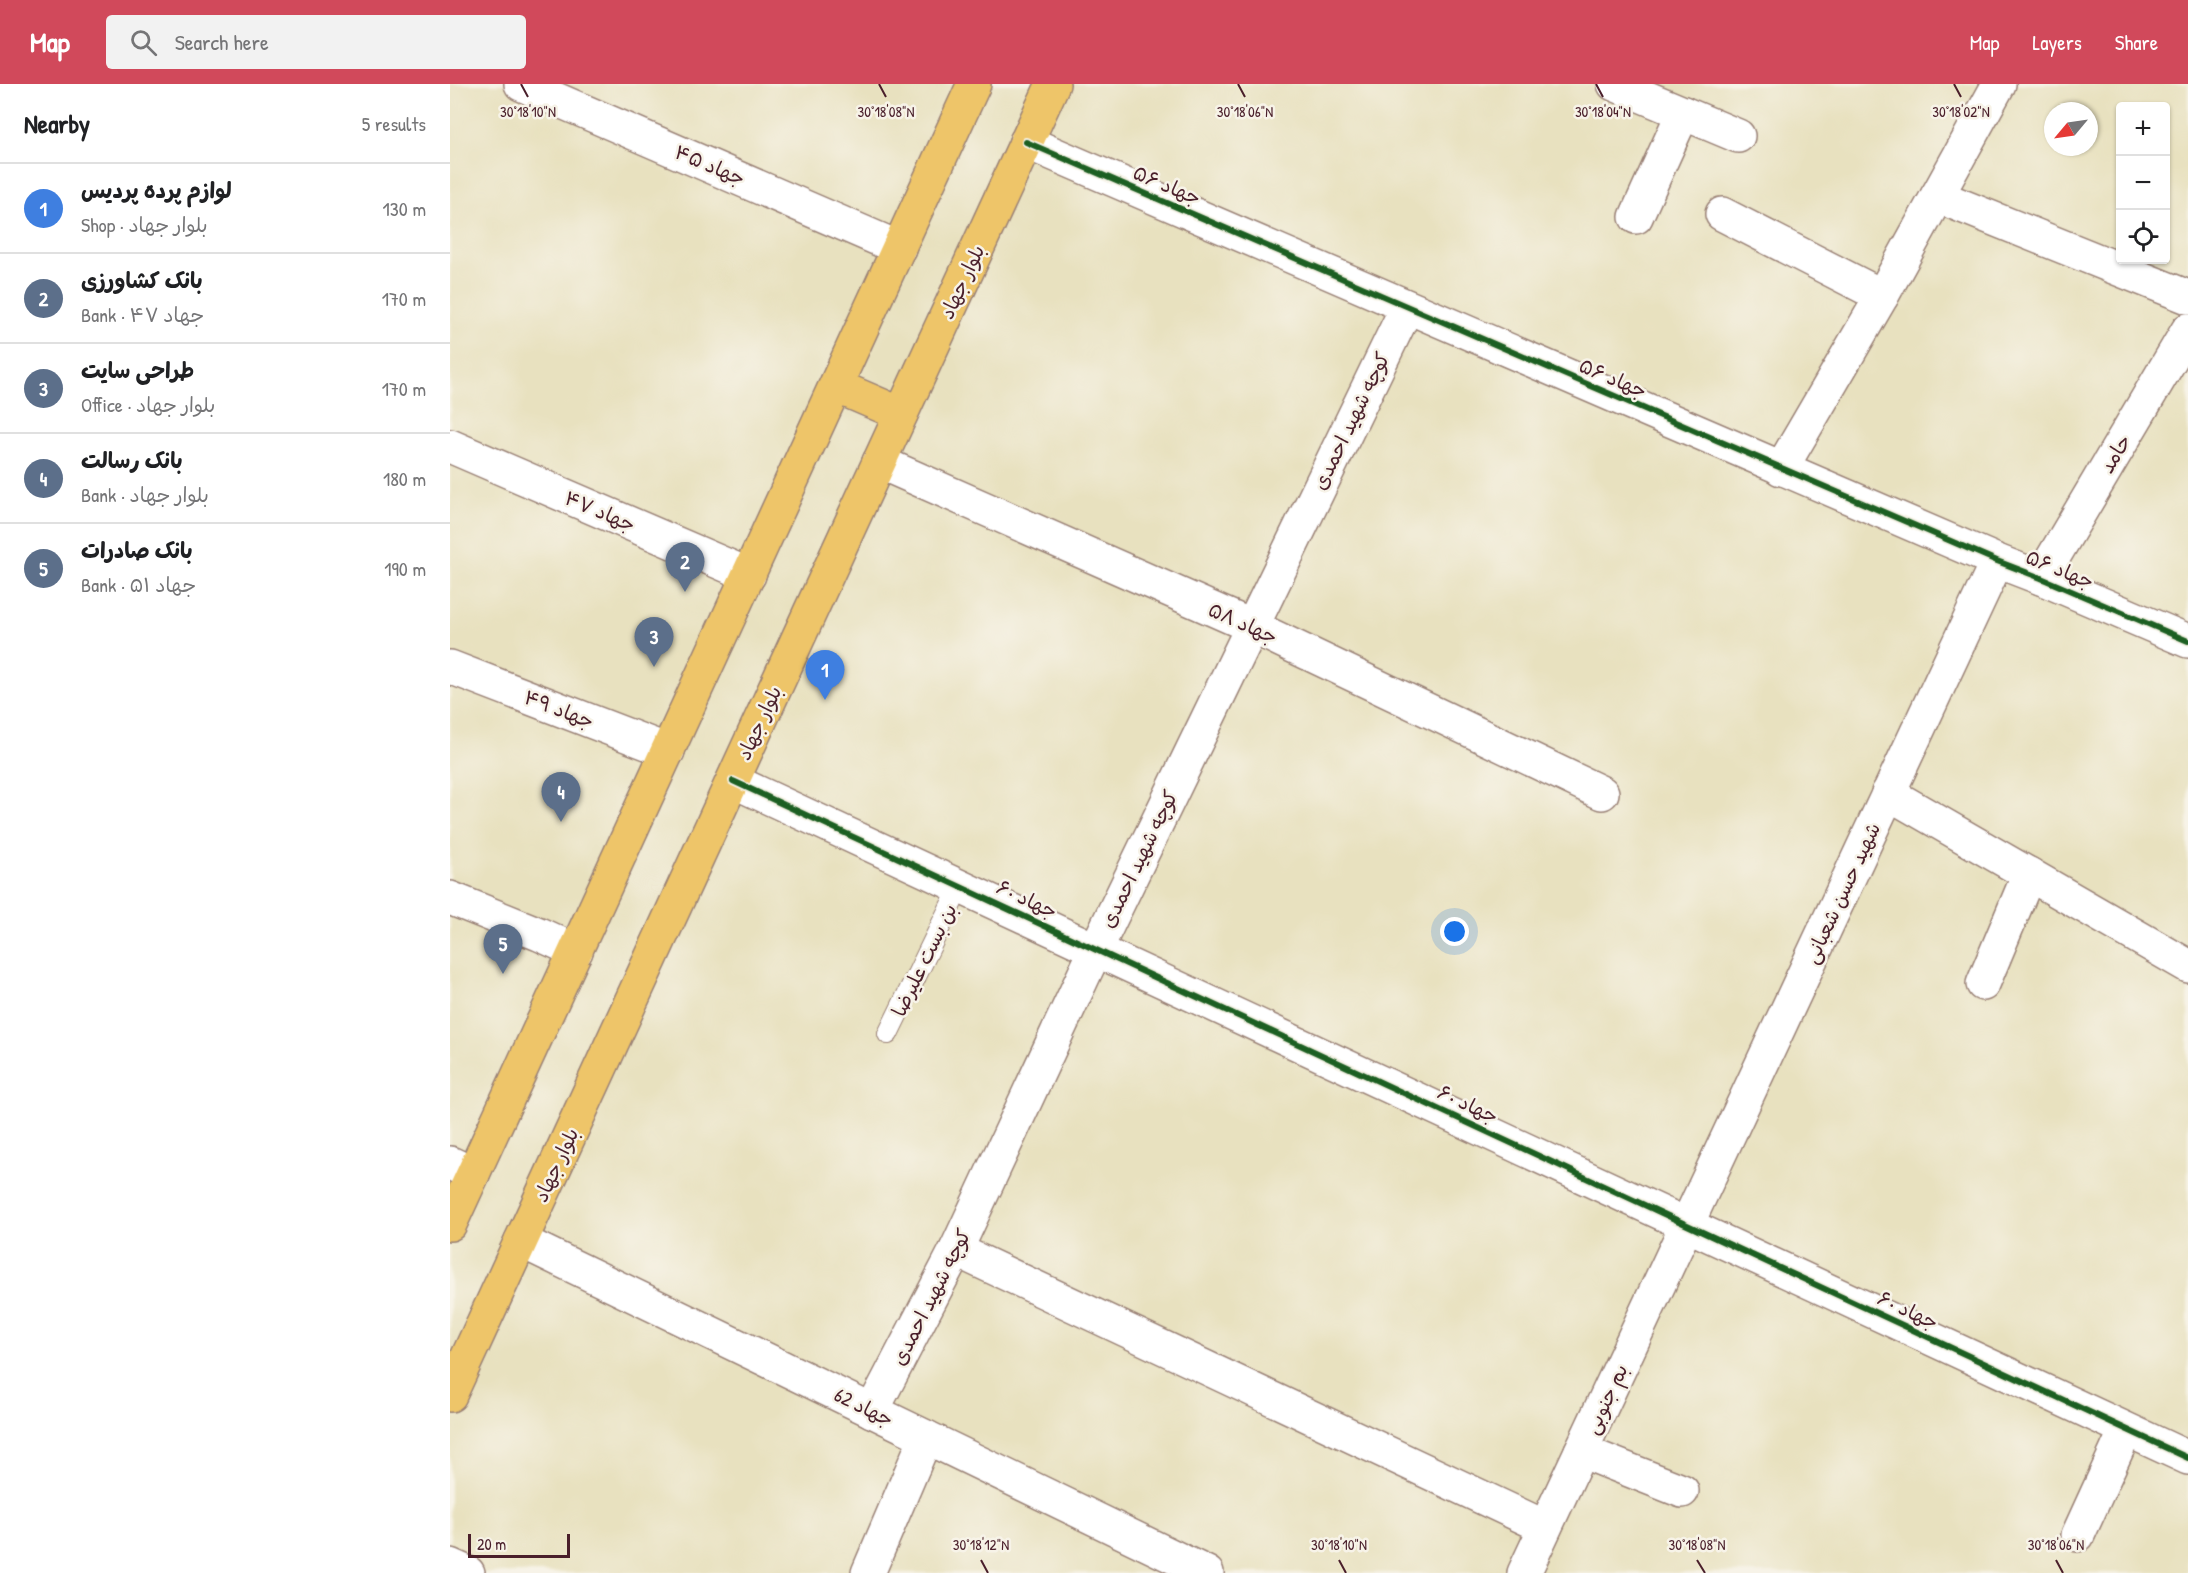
<!DOCTYPE html>
<meta charset="utf-8">
<style>
:root{--surface:#fff;--page:#f2f2f2;--text:#202124;--muted:#757577;--line:#e0e0e0;--accent:#d1495b}
body{margin:0;font-family:"Patrick Hand","Playpen Sans Arabic",sans-serif;background:var(--page);color:var(--text)}
.controls{position:absolute;right:18px;top:18px;display:grid;overflow:hidden;border-radius:6px;box-shadow:0 2px 4px #0004}
.controls button{width:54px;height:54px;display:grid;place-items:center;padding:0;border:0;border-bottom:2px solid var(--line);background:var(--surface);color:var(--text);font:30px sans-serif}
.compass{position:absolute;left:1594px;top:18px;width:54px;height:54px;border-radius:50%;background:var(--surface);box-shadow:0 2px 4px #0004;rotate:241deg}
.scale{position:absolute;left:18px;bottom:15px;width:102px;box-sizing:border-box;padding-left:6px;border:3px solid #4a1f2b;border-top:0;font-size:16px;line-height:21px;white-space:nowrap;color:#4a1f2b;-webkit-text-stroke:4px #f7f3e8;paint-order:stroke}
.you{position:absolute;left:1005px;top:848px;width:21px;height:21px;margin:-15px;border:4px solid #fff;border-radius:50%;background:#1a73e8;box-shadow:0 0 0 9px #1a73e833}
.badge{display:grid;place-items:center;width:39px;height:39px;border-radius:50%;background:var(--accent);color:#fff;font-size:20px;font-weight:700}
.pin{position:absolute;translate:-50% -50px;filter:drop-shadow(0 2px 3px #0008)}
.pin::after{content:'';position:absolute;top:32px;width:21px;height:18px;background:inherit;clip-path:polygon(0 0,100% 0,50% 100%)}
.list{margin:0;padding:0;list-style:none}
h2{display:flex;justify-content:space-between;align-items:center;height:78px;margin:0;padding:0 24px;font-size:26px}
h2 small{font-size:20px;font-weight:400;color:var(--muted)}
.list li{display:grid;grid-template-columns:39px 1fr auto;gap:18px;align-items:center;box-sizing:border-box;height:90px;padding:0 24px;border-top:2px solid var(--line)}
.list b{display:block;font-size:22px;white-space:nowrap}
.list p{margin:0;font-size:20px;white-space:nowrap;color:var(--muted)}
.list em{font-size:20px;font-style:normal;color:var(--muted)}
.icon{flex:none;width:33px;height:33px;fill:none;stroke:currentColor;stroke-width:2;stroke-linecap:round;stroke-linejoin:round}
.map{position:relative;flex:none;width:1738px;height:1489px;overflow:hidden}
header{display:flex;align-items:center;gap:36px;box-sizing:border-box;height:84px;padding:0 30px;background:var(--accent);color:#fff}
header strong{font-size:28px}
nav{display:flex;gap:33px;margin-inline-start:auto;font-size:21px}
.search{width:420px;height:54px;background:var(--page);display:flex;align-items:center;gap:15px;box-sizing:border-box;padding:0 21px;border-radius:6px;color:var(--muted);font-size:22px}
main{display:flex}
aside{flex:1;background:var(--surface)}
.map>svg:first-child{display:block}
.lines{fill:none;stroke-linecap:round;stroke-linejoin:round}
.service-casing{stroke:#998075;stroke-width:22}
.minor-casing{stroke:#998075;stroke-width:36}
.primary-casing{stroke:#998075;stroke-width:36}
.service{stroke:#fff;stroke-width:20}
.minor{stroke:#fff;stroke-width:33}
.primary{stroke:#eec569;stroke-width:33}
.cycleway-casing{stroke:#f7f3e8;stroke-width:10}
.cycleway{stroke:#1b5e20;stroke-width:6}
.ticks{fill:none;stroke:#4a1f2b;stroke-width:2}
.labels{text-anchor:middle;stroke-width:5;stroke-linejoin:round;paint-order:stroke}
.street-label{font-size:20px;fill:#4a1f2b;stroke:#f7f3e8}
.ticks-label{font-size:15px;text-anchor:middle;fill:#4a1f2b;stroke:#f7f3e8;stroke-width:5;stroke-linejoin:round;paint-order:stroke}
</style>
<header>
<strong>Map</strong>
<div class="search"><svg class="icon" aria-label="search" viewBox="0 0 24 24"><circle cx="10" cy="10" r="6"/><path d="M15 15l6 6"/></svg>Search here</div>
<nav><a>Map</a><a>Layers</a><a>Share</a></nav>
</header>
<main>
<aside>
<h2>Nearby<small>5 results</small></h2>
<ul class="list">
<li><span class="badge" style="background:#3f7fe0">1</span><div><b>لوازم پرده پردیس</b><p>Shop · بلوار جهاد</p></div><em>130 m</em></li>
<li><span class="badge" style="background:#5c6f8a">2</span><div><b>بانک کشاورزی</b><p>Bank · جهاد ۴۷</p></div><em>170 m</em></li>
<li><span class="badge" style="background:#5c6f8a">3</span><div><b>طراحی سایت</b><p>Office · بلوار جهاد</p></div><em>170 m</em></li>
<li><span class="badge" style="background:#5c6f8a">4</span><div><b>بانک رسالت</b><p>Bank · بلوار جهاد</p></div><em>180 m</em></li>
<li><span class="badge" style="background:#5c6f8a">5</span><div><b>بانک صادرات</b><p>Bank · جهاد ۵۱</p></div><em>190 m</em></li>
</ul>
</aside>
<div class="map">
<svg width="1738" height="1489" viewBox="0 0 1738 1489">
<rect width="100%" height="100%" fill="#f7f3e8"/>
<filter id="ink" filterUnits="userSpaceOnUse"><feTurbulence type="fractalNoise" baseFrequency=".0167" numOctaves="2"/><feDisplacementMap in="SourceGraphic" scale="12" xChannelSelector="R" yChannelSelector="G"/><feConvolveMatrix kernelMatrix="1 2 1 2 8 2 1 2 1" color-interpolation-filters="sRGB"/></filter>
<filter id="wash" filterUnits="userSpaceOnUse"><feTurbulence type="fractalNoise" baseFrequency=".008" numOctaves="4" result="noise"/><feDisplacementMap in="SourceGraphic" scale="24" xChannelSelector="R" yChannelSelector="G"/><feGaussianBlur stdDeviation="1.35" result="paint"/><feColorMatrix in="noise" values="0 0 0 0 0 0 0 0 0 0 0 0 0 0 0 0 0 1.4 0 .05"/><feComposite in="paint" operator="in"/></filter>
<g filter="url(#wash)">
<rect width="100%" height="100%" fill="#e8e1bf"/>
</g>
<g filter="url(#ink)">
<g class="lines">
<defs>
<polyline id="service" points="438,950 510,802"/>
<g id="minor">
<polyline points="71,0 449,164"/>
<polyline points="1164,0 1288,52"/>
<polyline points="576,58 1547,477 1591,494 1738,557"/>
<polyline points="1487,112 1738,213"/>
<polyline points="1272,130 1432,212"/>
<polyline points="1186,133 1233,29"/>
<polyline points="0,362 299,491"/>
<polyline points="429,378 801,542 1152,709"/>
<polyline points="1331,385 1432,212 1549,0"/>
<polyline points="1591,494 1738,246"/>
<polyline points="0,583 218,667"/>
<polyline points="283,697 1738,1374"/>
<polyline points="1438,709 1738,882"/>
<polyline points="0,814 89,850 126,867"/>
<polyline points="1533,900 1579,790"/>
<polyline points="0,1079 23,1090"/>
<polyline points="71,1157 757,1489"/>
<polyline points="506,1166 1095,1443"/>
<polyline points="422,1327 506,1166 646,865 957,223"/>
<polyline points="1131,1367 1232,1407"/>
<polyline points="1628,1451 1676,1346"/>
<polyline points="0,1481 18,1489"/>
<polyline points="418,1489 476,1353"/>
<polyline points="1074,1489 1547,477"/>
</g>
<g id="primary">
<polyline points="386,302 451,330"/>
<polyline points="0,1140 524,0"/>
<polyline points="0,1311 603,0"/>
</g>
</defs>
<use href="#service" class="service-casing"/>
<use href="#minor" class="minor-casing"/>
<use href="#primary" class="primary-casing"/>
<use href="#service" class="service"/>
<use href="#minor" class="minor"/>
<use href="#primary" class="primary"/>
<defs>
<g id="cycleway">
<polyline points="576,58 1547,477 1591,494 1738,557"/>
<polyline points="283,697 1738,1374"/>
</g>
</defs>
<use href="#cycleway" class="cycleway-casing"/>
<use href="#cycleway" class="cycleway"/>
</g>
</g>
<path class="ticks" d="M71,0L78,13M429,0L436,13M788,0L795,13M1146,0L1153,13M1504,0L1511,13M531,1476L538,1489M889,1476L896,1489M1247,1476L1255,1489M1606,1476L1613,1489"/>
<g class="labels">
<g class="street-label">
<text transform="translate(260 81) rotate(23)" y="7">جهاد ۴۵</text>
<text transform="translate(717 101) rotate(23)" y="7">جهاد ۵۶</text>
<text transform="translate(512 198) rotate(-65)" y="7">بلوار جهاد</text>
<text transform="translate(1163 294) rotate(23)" y="7">جهاد ۵۶</text>
<text transform="translate(901 337) rotate(-64)" y="7">کوچه شهید احمدی</text>
<text transform="translate(1665 370) rotate(-59)" y="7">حامد</text>
<text transform="translate(150 427) rotate(23)" y="7">جهاد ۴۷</text>
<text transform="translate(1610 485) rotate(22)" y="7">جهاد ۵۶</text>
<text transform="translate(793 539) rotate(24)" y="7">جهاد ۵۸</text>
<text transform="translate(109 625) rotate(21)" y="7">جهاد ۴۹</text>
<text transform="translate(309 639) rotate(-65)" y="7">بلوار جهاد</text>
<text transform="translate(689 775) rotate(-64)" y="7">کوچه شهید احمدی</text>
<text transform="translate(1392 809) rotate(-65)" y="7">شهید حسن شعبانی</text>
<text transform="translate(577 815) rotate(25)" y="7">جهاد ۶۰</text>
<text transform="translate(474 876) rotate(-64)" y="7">بن بست علیرضا</text>
<text transform="translate(1018 1020) rotate(25)" y="7">جهاد ۶۰</text>
<text transform="translate(106 1081) rotate(-65)" y="7">بلوار جهاد</text>
<text transform="translate(481 1213) rotate(-63)" y="7">کوچه شهید احمدی</text>
<text transform="translate(1458 1226) rotate(25)" y="7">جهاد ۶۰</text>
<text transform="translate(1156 1315) rotate(-65)" y="7">بم جنوبی</text>
<text transform="translate(414 1323) rotate(26)" y="7">جهاد 62</text>
</g>
</g>
<g class="ticks-label">
<text x="78" y="33">30°18'10"N</text>
<text x="436" y="33">30°18'08"N</text>
<text x="795" y="33">30°18'06"N</text>
<text x="1153" y="33">30°18'04"N</text>
<text x="1511" y="33">30°18'02"N</text>
<text x="531" y="1466">30°18'12"N</text>
<text x="889" y="1466">30°18'10"N</text>
<text x="1247" y="1466">30°18'08"N</text>
<text x="1606" y="1466">30°18'06"N</text>
</g>
</svg>
<div class="controls">
<button>+</button>
<button>−</button>
<button><svg class="icon" aria-label="locate" viewBox="0 0 24 24"><circle cx="12" cy="12" r="6"/><path d="M12 2v4M12 18v4M2 12h4M18 12h4"/></svg></button>
</div>
<svg class="compass" viewBox="-18 -18 36 36"><path d="M0-13l5 13h-10z" fill="#e53935"/><path d="M0 13l5-13h-10z" fill="#757577"/></svg>
<div class="scale">20 m</div>
<div class="you"></div>
<div class="pin badge" style="left:375px;top:616px;background:#3f7fe0">1</div>
<div class="pin badge" style="left:235px;top:508px;background:#5c6f8a">2</div>
<div class="pin badge" style="left:204px;top:583px;background:#5c6f8a">3</div>
<div class="pin badge" style="left:111px;top:738px;background:#5c6f8a">4</div>
<div class="pin badge" style="left:53px;top:890px;background:#5c6f8a">5</div>
</div>
</main>
